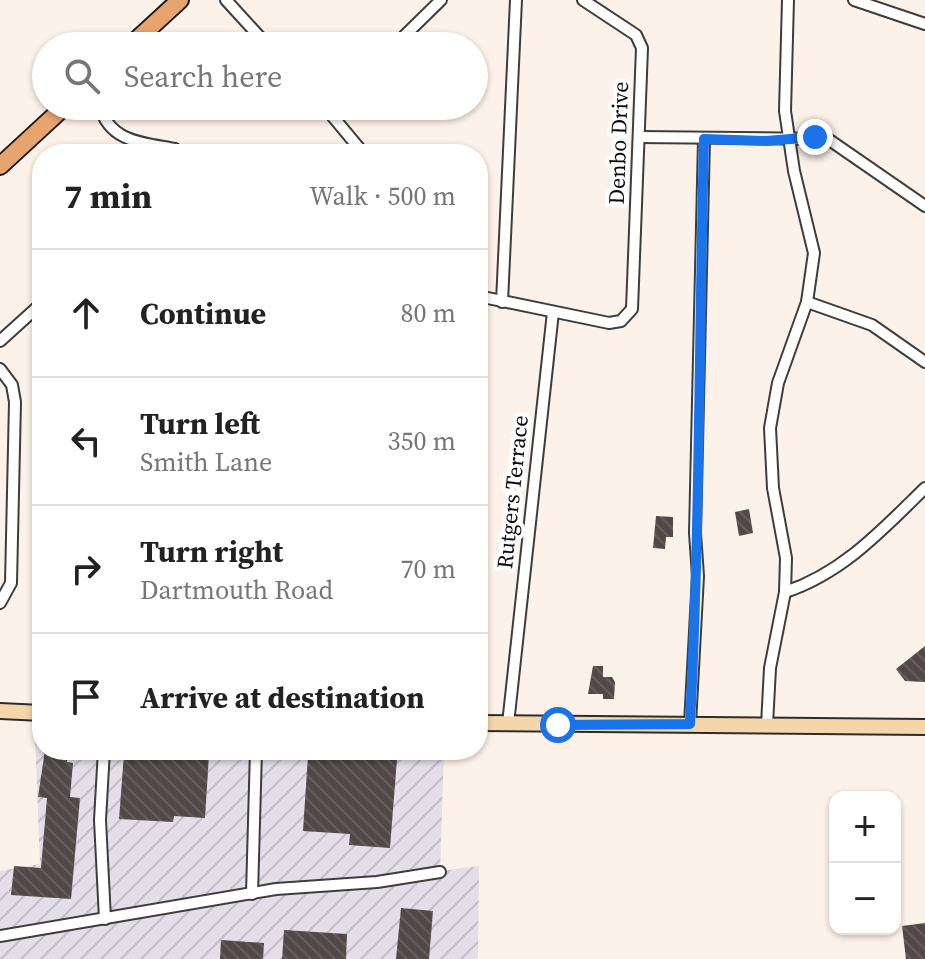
<!DOCTYPE html>
<meta charset="utf-8">
<style>
:root{--surface:#fff;--page:#f2f2f2;--text:#222;--muted:#767676;--line:#e0e0e0}
body{margin:0;font-family:"Source Serif 4",serif;background:var(--page);color:var(--text)}
.controls{position:absolute;right:24px;bottom:24px;display:grid;overflow:hidden;border-radius:16px;box-shadow:0 2px 6px #0004}
.controls button{width:72px;height:72px;display:grid;place-items:center;padding:0;border:0;border-bottom:2px solid var(--line);background:var(--surface);color:var(--text);font:40px sans-serif}
.stop{position:absolute;width:24px;height:24px;margin:-18px;border:6px solid #1a73e8;border-radius:50%;background:#fff}
.stop.end{background:#1a73e8;border-color:#fff;box-shadow:0 2px 8px #0008}
.list{margin:0;padding:0;list-style:none}
h2{display:flex;justify-content:space-between;align-items:center;height:104px;margin:0;padding:0 32px;font-size:34px}
h2 small{font-size:26px;font-weight:400;color:var(--muted)}
.list li{display:grid;grid-template-columns:52px 1fr auto;gap:24px;align-items:center;box-sizing:border-box;height:128px;padding:0 32px;border-top:2px solid var(--line)}
.list b{display:block;font-size:30px;white-space:nowrap}
.list p{margin:0;font-size:26px;white-space:nowrap;color:var(--muted)}
.list em{font-size:26px;font-style:normal;color:var(--muted)}
.icon{flex:none;width:44px;height:44px;fill:none;stroke:currentColor;stroke-width:2;stroke-linecap:round;stroke-linejoin:round}
.map{position:relative;flex:none;width:925px;height:959px;overflow:hidden}
.search{position:absolute;background:var(--surface);box-shadow:0 2px 6px #0004;left:32px;top:32px;width:456px;height:88px;display:flex;align-items:center;gap:20px;box-sizing:border-box;padding:0 28px;border-radius:44px;color:var(--muted);font-size:30px}
.panel{position:absolute;background:var(--surface);box-shadow:0 2px 6px #0004;left:32px;top:144px;width:456px;height:616px;border-radius:32px}
.map>svg:first-child{display:block}
.industrial{fill:url(#industrial-furrows)}
.building{fill:url(#building-back-hatch)}
.lines{fill:none;stroke-linecap:round;stroke-linejoin:round}
.street-casing{stroke:#3d3d3d;stroke-width:14}
.secondary-casing{stroke:#2c2c2c;stroke-width:18}
.primary-casing{stroke:#1b1b1b;stroke-width:20}
.street{stroke:#fff;stroke-width:10}
.secondary{stroke:#f5d6ab;stroke-width:14}
.primary{stroke:#e8a46d;stroke-width:16}
.route{stroke:#1a73e8;stroke-width:10}
.labels{text-anchor:middle;stroke-width:8;stroke-linejoin:round;paint-order:stroke}
.street-label{font-size:22px;fill:#0a0a0a;stroke:#fff}
</style>
<div class="map">
<svg width="925" height="959" viewBox="0 0 925 959">
<defs>
<pattern id="industrial-furrows" width="10" height="10" patternUnits="userSpaceOnUse" patternTransform="scale(2)"><rect width="10" height="10" fill="#e4dee8"/><path d="M-1 1l2-2M0 10L10 0M9 11l2-2" fill="none" stroke="#c2bdc6"/></pattern>
<pattern id="building-back-hatch" width="6" height="6" patternUnits="userSpaceOnUse" patternTransform="scale(2)"><rect width="6" height="6" fill="#514847"/><path d="M-1 5l2 2M0 0l6 6M5-1l2 2" fill="none" stroke="#655e5d"/></pattern>
</defs>
<rect width="100%" height="100%" fill="#fcf2e9"/>
<polygon class="industrial" points="34,712 42,713 42,750 444,750 440,871 479,866 478,959 0,959 0,871 40,864"/>
<g class="building">
<polygon points="749,509 753,533 739,536 735,512"/>
<polygon points="656,516 673,517 673,537 666,537 665,549 653,548"/>
<polygon points="925,646 925,682 905,681 896,669"/>
<polygon points="593,666 603,666 603,677 612,677 615,682 614,699 603,699 603,694 588,694"/>
<polygon points="45,750 68,750 67,762 73,763 70,797 80,798 71,899 11,895 14,866 41,868 47,798 38,797"/>
<polygon points="166,752 209,755 205,818 174,816 173,822 119,819 124,754 166,757"/>
<polygon points="308,755 397,759 390,848 349,845 350,834 303,831"/>
<polygon points="401,908 433,911 429,959 396,959"/>
<polygon points="925,923 925,959 906,959 902,926"/>
<polygon points="284,930 347,934 346,959 282,959"/>
<polygon points="221,940 264,943 263,959 220,959"/>
</g>
<g class="lines">
<defs>
<g id="street">
<polyline points="226,0 268,46"/>
<polyline points="854,0 925,24"/>
<polyline points="394,46 441,0"/>
<path d="M100,106C109,142 143,143 175,149"/>
<polyline points="324,106 364,154"/>
<polyline points="639,137 828,139 925,206"/>
<polyline points="478,296 609,323 621,321 632,309 642,48 636,35 583,0"/>
<polyline points="502,302 516,0"/>
<polyline points="807,302 872,325 925,362"/>
<polyline points="0,341 42,303"/>
<polyline points="0,369 12,385 15,402 11,583 0,603"/>
<path d="M785,592C843,573 883,529 925,488"/>
<polyline points="508,724 553,312"/>
<polyline points="690,724 698,576 695,533 704,139"/>
<polyline points="767,725 770,668 785,592 786,558 773,488 770,428 778,383 807,302 814,253 794,171 785,111 788,0"/>
<polyline points="104,750 100,820 105,919"/>
<polyline points="252,894 256,750"/>
<polyline points="0,936 276,889 377,882 440,872"/>
</g>
<g id="secondary">
<polyline points="0,711 42,713"/>
<polyline points="478,723 925,727"/>
</g>
<g id="primary">
<polyline points="130,46 180,0"/>
<polyline points="0,166 65,106"/>
</g>
</defs>
<use href="#street" class="street-casing"/>
<use href="#secondary" class="secondary-casing"/>
<use href="#primary" class="primary-casing"/>
<use href="#street" class="street"/>
<use href="#secondary" class="secondary"/>
<use href="#primary" class="primary"/>
</g>
<g class="lines">
<path class="route" d="M558,725L690,724C700,529 699,334 704,139L766,141L815,137"/>
</g>
<g class="labels">
<g class="street-label">
<text transform="translate(618 143) rotate(-88)" y="8">Denbo Drive</text>
<text transform="translate(512 492) rotate(-84)" y="8">Rutgers Terrace</text>
</g>
</g>
</svg>
<div class="controls">
<button>+</button>
<button>−</button>
</div>
<div class="stop" style="left:558px;top:725px"></div>
<div class="stop end" style="left:815px;top:137px"></div>
<div class="search"><svg class="icon" aria-label="search" viewBox="0 0 24 24"><circle cx="10" cy="10" r="6"/><path d="M15 15l6 6"/></svg>Search here</div>
<section class="panel">
<h2>7 min<small>Walk · 500 m</small></h2>
<ul class="list">
<li><svg class="icon" aria-label="ahead" viewBox="0 0 24 24"><path d="M12 20V5M6 11l6-6 6 6"/></svg><div><b>Continue</b></div><em>80 m</em></li>
<li><svg class="icon" aria-label="left" viewBox="0 0 24 24"><path d="M17 20v-9H6M10 6l-5 5 5 5"/></svg><div><b>Turn left</b><p>Smith Lane</p></div><em>350 m</em></li>
<li><svg class="icon" aria-label="right" viewBox="0 0 24 24"><path d="M7 20v-9h11M14 6l5 5-5 5"/></svg><div><b>Turn right</b><p>Dartmouth Road</p></div><em>70 m</em></li>
<li><svg class="icon" aria-label="arrive" viewBox="0 0 24 24"><path d="M6 21V4h12l-3 4 3 4H6"/></svg><div><b>Arrive at destination</b></div></li>
</ul>
</section>
</div>
